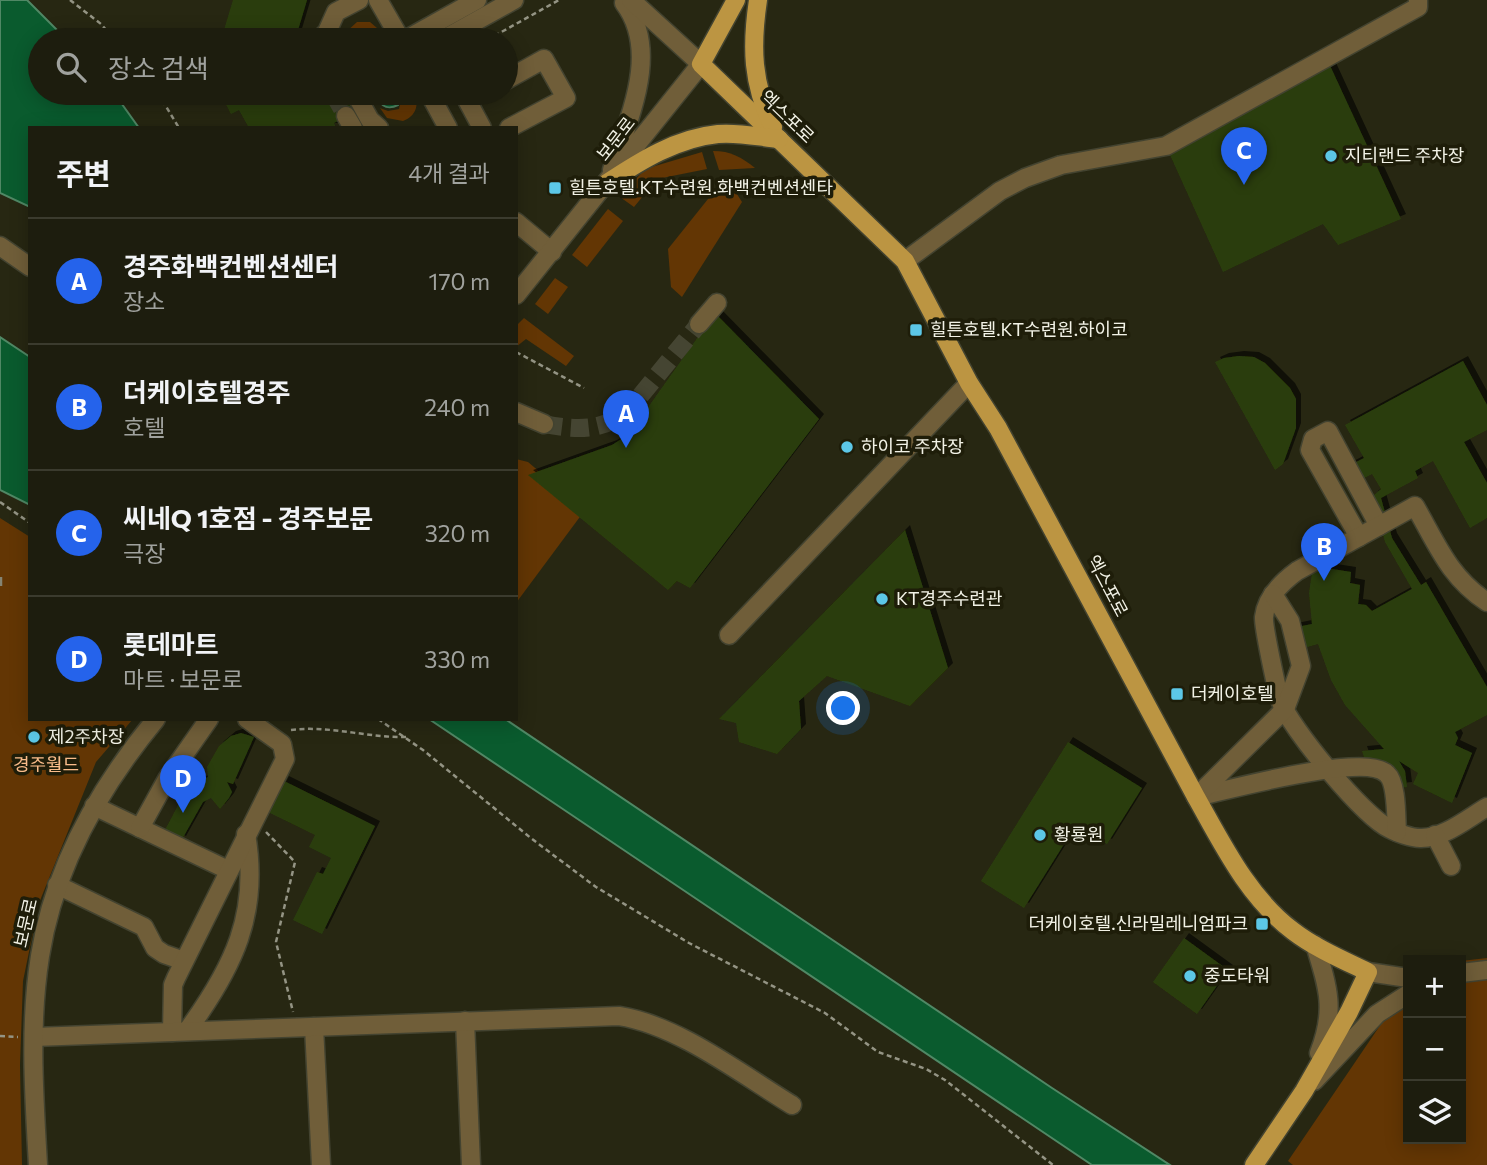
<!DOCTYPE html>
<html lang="ko">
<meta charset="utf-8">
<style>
:root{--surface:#1d1d0e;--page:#252617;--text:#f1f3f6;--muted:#a0a29e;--line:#3b3b2e;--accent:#2563eb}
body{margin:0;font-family:Commissioner,"Noto Sans KR",sans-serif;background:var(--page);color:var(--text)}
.controls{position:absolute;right:21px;bottom:21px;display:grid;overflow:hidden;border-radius:0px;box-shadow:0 4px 18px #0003}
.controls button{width:63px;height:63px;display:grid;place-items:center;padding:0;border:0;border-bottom:2px solid var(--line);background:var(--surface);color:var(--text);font:35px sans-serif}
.you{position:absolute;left:844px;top:709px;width:24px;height:24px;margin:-18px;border:5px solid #fff;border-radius:50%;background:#1a73e8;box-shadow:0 0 0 10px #1a73e833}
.badge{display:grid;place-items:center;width:46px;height:46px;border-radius:50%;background:var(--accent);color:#fff;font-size:23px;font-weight:700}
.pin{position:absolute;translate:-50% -58px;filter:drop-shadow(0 2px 4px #0008)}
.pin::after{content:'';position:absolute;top:37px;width:24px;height:21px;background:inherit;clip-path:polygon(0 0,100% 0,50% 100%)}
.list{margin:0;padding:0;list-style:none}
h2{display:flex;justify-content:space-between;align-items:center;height:91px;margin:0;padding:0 28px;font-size:30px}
h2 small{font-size:23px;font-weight:400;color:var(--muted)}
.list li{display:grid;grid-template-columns:46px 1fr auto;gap:21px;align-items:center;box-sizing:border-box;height:126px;padding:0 28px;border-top:2px solid var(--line)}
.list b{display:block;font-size:26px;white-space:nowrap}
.list p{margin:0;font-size:23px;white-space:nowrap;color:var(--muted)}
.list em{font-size:23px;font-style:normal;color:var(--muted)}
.icon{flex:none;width:38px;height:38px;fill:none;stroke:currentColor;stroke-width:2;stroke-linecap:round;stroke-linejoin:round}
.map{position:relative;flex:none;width:1487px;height:1165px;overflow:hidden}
.search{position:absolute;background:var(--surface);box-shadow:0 4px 18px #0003;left:28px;top:28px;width:490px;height:77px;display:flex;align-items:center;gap:18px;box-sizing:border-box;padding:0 24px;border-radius:38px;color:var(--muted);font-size:26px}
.panel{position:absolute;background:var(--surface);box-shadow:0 4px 18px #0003;left:28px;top:126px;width:490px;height:595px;border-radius:0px}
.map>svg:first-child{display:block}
.green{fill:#633604}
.water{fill:#0a5b2e;stroke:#508865;stroke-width:2}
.building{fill:#2a3e0c;filter:url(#shadow)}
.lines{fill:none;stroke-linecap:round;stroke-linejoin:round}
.minor-tunnel{stroke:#454532;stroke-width:18;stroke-dasharray:18 9;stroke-linecap:butt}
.minor-casing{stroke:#434330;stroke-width:21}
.major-casing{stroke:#434330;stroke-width:21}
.path{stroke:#949484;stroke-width:2.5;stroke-dasharray:5 3.5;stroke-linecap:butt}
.minor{stroke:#705e39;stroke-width:18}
.major{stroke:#bc9542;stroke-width:18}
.rail{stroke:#848473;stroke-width:4.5;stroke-dasharray:14 7;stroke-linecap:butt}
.poi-dot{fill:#5cc7e7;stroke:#1e1d09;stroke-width:2.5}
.labels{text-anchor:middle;stroke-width:7;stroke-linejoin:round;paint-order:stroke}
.street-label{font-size:18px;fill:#f2f2e6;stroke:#1e1d09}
.poi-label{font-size:18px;fill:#f2f2e6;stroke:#1e1d09;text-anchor:start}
.park-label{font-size:18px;fill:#f9bc8a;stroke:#1e1d09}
</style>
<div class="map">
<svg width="1487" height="1165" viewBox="0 0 1487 1165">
<defs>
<filter id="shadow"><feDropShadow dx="5" dy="-5" stdDeviation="0" flood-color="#0009"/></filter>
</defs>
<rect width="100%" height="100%" fill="#272712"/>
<g class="green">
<polygon points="357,22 370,22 377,28 375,31 368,29 363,40 345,40 346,32"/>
<path d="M402,93H415C419,106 416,116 403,121L387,118L380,108L388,111L399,109Z"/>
<path d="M713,151C731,151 741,157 755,168L719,170Z"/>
<polygon points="702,152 707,169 657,179 634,207 620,197 645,169"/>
<polygon points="733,188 742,202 682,297 671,287 668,249 708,199"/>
<polygon points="608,209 623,221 587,267 572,255"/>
<polygon points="555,278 568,287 548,314 535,304"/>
<polygon points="524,318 574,356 566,366 526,339 516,347 516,326"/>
<polygon points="516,459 528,462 585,510 516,603"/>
<polygon points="0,518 30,537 30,719 133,719 96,762 39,903 23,981 20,1065 22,1165 0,1165"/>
<polygon points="1487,958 1487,1165 1293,1165 1288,1161 1398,999 1408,981 1408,1139 1461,1139 1461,961"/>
</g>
<g class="water">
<polygon points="0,0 27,0 67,40 40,40 40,93 114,93 139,128 30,128 30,207 0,193"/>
<path d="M379,93H400L398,105C388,110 382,107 377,98Z"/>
<polygon points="0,337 30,357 30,505 0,490"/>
<polygon points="429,719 505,719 1052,1088 1170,1165 1092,1165"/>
</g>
<g class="building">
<polygon points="233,0 307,0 295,40 221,40"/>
<polygon points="1326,57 1401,219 1338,245 1323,224 1223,272 1166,146"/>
<polygon points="220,93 346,93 356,111 334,123 336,128 249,128 239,110 231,114"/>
<polygon points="715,313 819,419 690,588 677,581 668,590 528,475 612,445 629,434"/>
<polygon points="1239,356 1254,357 1265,363 1290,388 1296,399 1296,428 1283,464 1275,470 1215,362 1224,358"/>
<polygon points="1463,361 1487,405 1487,430 1464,442 1487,483 1487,518 1470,528 1433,461 1415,471 1418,478 1381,498 1392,538 1421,585 1426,582 1487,687 1487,715 1455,732 1458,738 1455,745 1472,753 1452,803 1413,784 1418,773 1399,761 1405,771 1407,787 1397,788 1391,767 1386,763 1366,763 1362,751 1384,749 1345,705 1331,680 1318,644 1293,651 1287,629 1312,624 1309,593 1313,566 1351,572 1350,583 1360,585 1358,604 1366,605 1372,611 1412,589 1385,542 1373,496 1381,489 1372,474 1347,487 1339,471 1364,458 1345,425"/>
<polygon points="905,530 948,668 910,706 827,676 799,701 801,729 777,754 739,742 736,723 719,719"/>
<polygon points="241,733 254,737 233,784 227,782 232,792 229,798 220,809 211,798 203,802 181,841 164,832 186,790 208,777 207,767 219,746 231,736"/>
<polygon points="1068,742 1142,788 1107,844 1076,825 1024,908 981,881"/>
<polygon points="284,781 375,826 322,934 293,920 317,872 323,874 331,858 309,847 315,835 268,812"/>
<polygon points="1184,938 1228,970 1197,1014 1153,982"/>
</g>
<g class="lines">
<g class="minor-tunnel">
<polyline points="333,93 346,116"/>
<path d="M544,424C576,430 601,432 628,411L699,324"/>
</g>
<defs>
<g id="minor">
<polyline points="378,0 401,40"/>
<polyline points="319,40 327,32 336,12 359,0"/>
<polyline points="405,40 477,0"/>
<polyline points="442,40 514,0"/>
<polyline points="506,80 544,59 566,98 509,128"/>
<polyline points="355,93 370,120 379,128"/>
<polyline points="429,93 448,128"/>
<polyline points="481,93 467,100 482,128"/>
<polyline points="346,116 353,128"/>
<path d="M612,170C628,119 661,52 624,3"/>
<polyline points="516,222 552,252"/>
<polyline points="0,246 30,267"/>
<polyline points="905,261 1000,191 1025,178 1061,165 1166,146 1418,7 1418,0"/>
<polyline points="516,295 701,64 631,0"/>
<polyline points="699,324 717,303"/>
<polyline points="516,412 544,424"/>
<polyline points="1359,537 1310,450 1313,439 1328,431 1379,526"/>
<path d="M1487,602C1449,577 1437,544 1415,506L1297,571C1282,582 1266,597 1264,617C1263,626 1277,690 1280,700C1290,728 1363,816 1390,829C1397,833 1412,838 1420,838C1443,839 1468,818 1487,807"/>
<polyline points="729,635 969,383"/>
<path d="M1196,797C1228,790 1365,752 1387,774C1397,783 1396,817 1397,832"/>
<polyline points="1196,797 1285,709 1301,666 1290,621 1273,594"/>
<polyline points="94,806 228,870"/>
<polyline points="140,828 167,779 209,719"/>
<polyline points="1435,835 1451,866"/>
<polyline points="57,885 144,927 155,948 164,954 184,961"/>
<path d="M1315,945C1328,987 1336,1010 1319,1053"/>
<polyline points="1368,972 1408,978"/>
<polyline points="1461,973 1487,970"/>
<polyline points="465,1021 471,1165"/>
<polyline points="314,1027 321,1165"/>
<path d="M187,1031C233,968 260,914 246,834"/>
<polyline points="172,1032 173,985 176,978 285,759 282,744 247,719"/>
<path d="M34,1037L619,1016C678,1025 741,1074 792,1105"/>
<polyline points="1314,1081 1377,1014 1408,994"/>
<path d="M38,1165C34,1096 29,1025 40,956C54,867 99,788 156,719"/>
</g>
<g id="major">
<path d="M736,0L701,64L905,261L969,383L998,428L1196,797C1223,845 1248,897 1293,931C1315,948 1343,960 1368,972L1349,1012L1304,1091L1254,1165"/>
<path d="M758,0C751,47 752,83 773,127"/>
<path d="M607,183C640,161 677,138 718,134C738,132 759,137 779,139"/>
</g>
</defs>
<use href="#minor" class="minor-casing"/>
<use href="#major" class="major-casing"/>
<g class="path">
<polyline points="70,0 101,24 115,40"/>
<polyline points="487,40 559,0"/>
<polyline points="158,93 179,128"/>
<polyline points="516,352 584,388"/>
<polyline points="0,502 30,523"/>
<polyline points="378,719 423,750 532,839 596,887 689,943 825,1013 878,1052 926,1069 945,1080 1053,1165"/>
<path d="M291,730C329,725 368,738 406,737"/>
<polyline points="266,832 295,862 276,942 293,1012"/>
<polyline points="0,1036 18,1037"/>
</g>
<use href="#minor" class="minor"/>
<use href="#major" class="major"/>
<polyline class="rail" points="0,577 0,586"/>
</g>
<g class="poi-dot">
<circle cx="1331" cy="156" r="7"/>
<rect x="548" y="181" width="14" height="14" rx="3.5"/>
<rect x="909" y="323" width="14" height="14" rx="3.5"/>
<circle cx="847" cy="447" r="7"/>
<circle cx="882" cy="599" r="7"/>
<rect x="1170" y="687" width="14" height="14" rx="3.5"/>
<circle cx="34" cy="737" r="7"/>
<circle cx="1040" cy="835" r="7"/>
<rect x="1255" y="917" width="14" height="14" rx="3.5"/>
<circle cx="1190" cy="976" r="7"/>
</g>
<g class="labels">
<g class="street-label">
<text transform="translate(787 117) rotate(44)" y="6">엑스포로</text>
<text transform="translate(616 139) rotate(-52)" y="6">보문로</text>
<text transform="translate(1107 586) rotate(62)" y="6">엑스포로</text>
<text transform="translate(26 923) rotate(-77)" y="6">보문로</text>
</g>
<g class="poi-label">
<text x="1345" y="162">지티랜드 주차장</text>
<text x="569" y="194">힐튼호텔.KT수련원.화백컨벤션센타</text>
<text x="930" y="336">힐튼호텔.KT수련원.하이코</text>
<text x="861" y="453">하이코 주차장</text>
<text x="896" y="605">KT경주수련관</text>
<text x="1191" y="700">더케이호텔</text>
<text x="48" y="743">제2주차장</text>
<text x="1054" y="841">황룡원</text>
<text x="1248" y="930" text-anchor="end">더케이호텔.신라밀레니엄파크</text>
<text x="1204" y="982">중도타워</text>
</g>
<g class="park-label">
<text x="46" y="771">경주월드</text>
</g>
</g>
</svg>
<div class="controls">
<button>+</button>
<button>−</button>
<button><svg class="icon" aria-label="layers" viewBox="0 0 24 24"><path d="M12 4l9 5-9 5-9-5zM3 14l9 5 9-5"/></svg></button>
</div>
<div class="you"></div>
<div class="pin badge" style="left:626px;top:448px">A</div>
<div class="pin badge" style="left:1324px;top:581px">B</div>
<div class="pin badge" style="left:1244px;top:185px">C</div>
<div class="pin badge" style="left:183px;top:813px">D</div>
<div class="search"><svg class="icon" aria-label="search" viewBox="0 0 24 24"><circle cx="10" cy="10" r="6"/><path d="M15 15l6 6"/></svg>장소 검색</div>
<section class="panel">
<h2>주변<small>4개 결과</small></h2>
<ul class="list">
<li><span class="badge">A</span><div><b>경주화백컨벤션센터</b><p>장소</p></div><em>170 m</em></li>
<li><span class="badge">B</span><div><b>더케이호텔경주</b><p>호텔</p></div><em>240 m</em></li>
<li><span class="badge">C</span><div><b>씨네Q 1호점 - 경주보문</b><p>극장</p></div><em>320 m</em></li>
<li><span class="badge">D</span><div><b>롯데마트</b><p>마트 · 보문로</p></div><em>330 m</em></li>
</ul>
</section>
</div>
